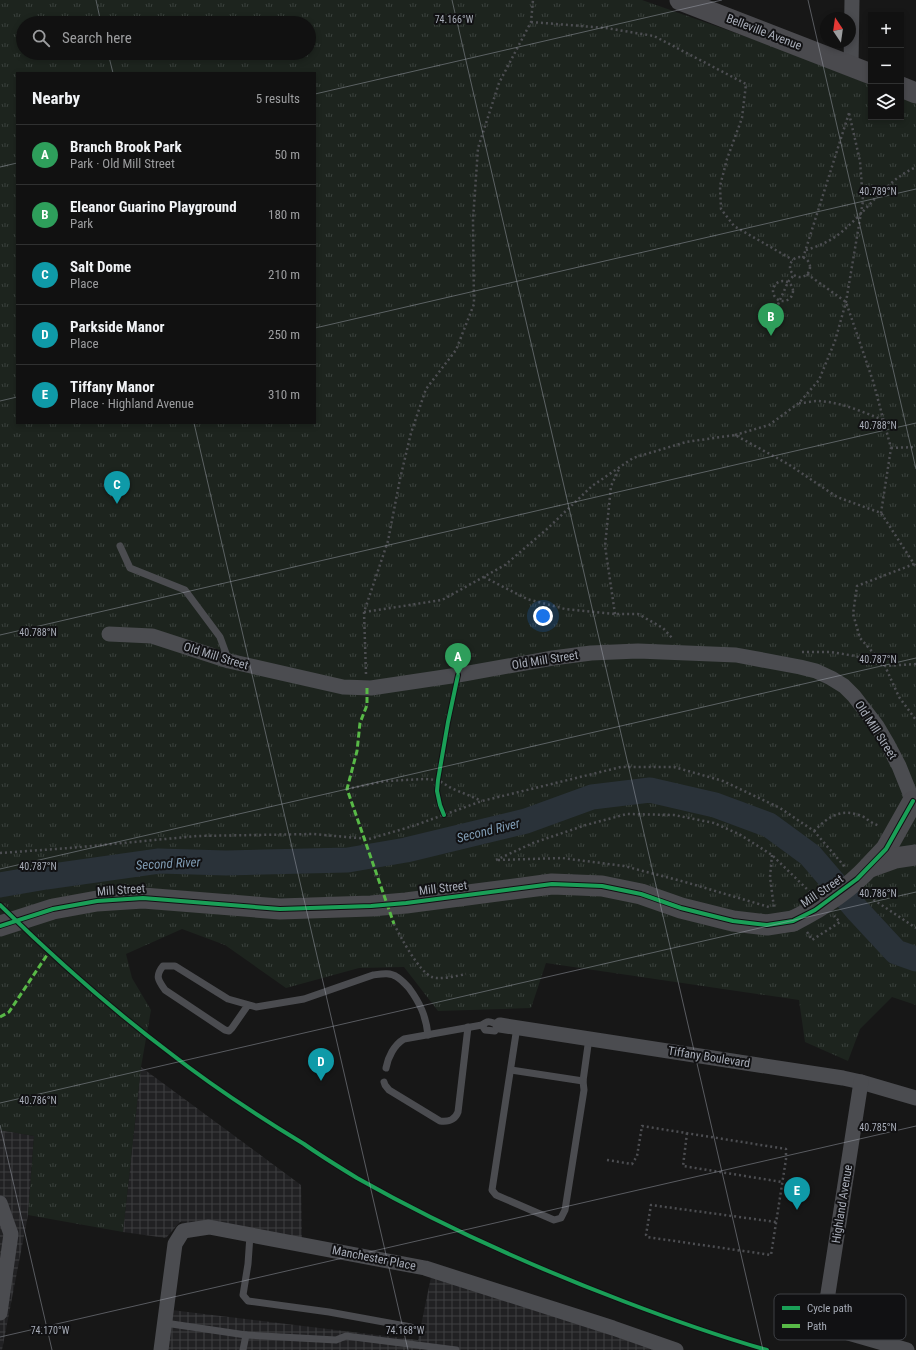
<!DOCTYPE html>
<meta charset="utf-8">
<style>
:root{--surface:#111;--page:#1a1a1a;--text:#f1f3f6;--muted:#9c9d9f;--line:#303131;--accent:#db2777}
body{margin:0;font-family:"Roboto Condensed",sans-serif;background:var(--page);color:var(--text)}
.controls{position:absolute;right:12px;top:12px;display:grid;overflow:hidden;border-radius:0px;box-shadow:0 2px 6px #0003}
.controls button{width:36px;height:36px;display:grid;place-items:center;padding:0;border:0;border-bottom:1px solid var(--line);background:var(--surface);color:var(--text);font:20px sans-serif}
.compass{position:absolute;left:820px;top:12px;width:36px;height:36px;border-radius:50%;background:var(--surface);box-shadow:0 2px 6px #0003;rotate:347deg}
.you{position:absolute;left:543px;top:616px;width:14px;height:14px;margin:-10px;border:3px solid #fff;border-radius:50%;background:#1a73e8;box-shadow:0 0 0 6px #1a73e833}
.badge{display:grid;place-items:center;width:26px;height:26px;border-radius:50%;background:var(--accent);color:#fff;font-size:13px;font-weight:700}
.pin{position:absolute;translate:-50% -33px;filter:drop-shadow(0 1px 2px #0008)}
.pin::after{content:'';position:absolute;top:21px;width:14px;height:12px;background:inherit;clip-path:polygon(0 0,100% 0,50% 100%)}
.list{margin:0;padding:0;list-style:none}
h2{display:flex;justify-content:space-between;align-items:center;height:52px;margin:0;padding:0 16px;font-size:17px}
h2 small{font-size:13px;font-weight:400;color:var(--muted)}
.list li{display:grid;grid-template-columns:26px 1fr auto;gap:12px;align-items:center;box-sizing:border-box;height:60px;padding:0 16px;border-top:1px solid var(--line)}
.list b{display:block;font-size:15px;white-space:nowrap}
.list p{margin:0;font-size:13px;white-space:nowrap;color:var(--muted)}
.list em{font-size:13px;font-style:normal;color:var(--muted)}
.icon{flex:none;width:22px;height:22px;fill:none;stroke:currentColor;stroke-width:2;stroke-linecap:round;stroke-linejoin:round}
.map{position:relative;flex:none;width:916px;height:1350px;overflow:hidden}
.search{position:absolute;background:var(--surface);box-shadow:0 2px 6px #0003;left:16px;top:16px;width:300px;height:44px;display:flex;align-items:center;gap:10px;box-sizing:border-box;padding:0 14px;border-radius:22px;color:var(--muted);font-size:15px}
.panel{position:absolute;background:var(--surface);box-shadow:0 2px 6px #0003;left:16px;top:72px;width:300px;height:352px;border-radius:0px}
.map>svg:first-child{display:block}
.industrial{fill:url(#industrial-grid)}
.park{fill:url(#park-tufts);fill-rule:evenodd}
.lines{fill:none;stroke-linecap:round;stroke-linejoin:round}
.river{stroke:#2a3239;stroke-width:25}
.path{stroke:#4d4e52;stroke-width:2.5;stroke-dasharray:2 3;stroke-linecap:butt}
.lane{stroke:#4b4c50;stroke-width:7}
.street{stroke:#4b4c50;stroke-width:15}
.secondary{stroke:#4a4a4e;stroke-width:21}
.secondary-bridge{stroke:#4a4a4e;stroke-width:21}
.quiet{stroke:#58b947;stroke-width:3;stroke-dasharray:6 3;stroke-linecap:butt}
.cycleway-casing{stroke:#111113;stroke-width:6}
.cycleway{stroke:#1a9f57;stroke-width:4}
.ticks{fill:none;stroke:#a8adb8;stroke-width:1;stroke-opacity:0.45}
.labels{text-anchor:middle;stroke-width:4;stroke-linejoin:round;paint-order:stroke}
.street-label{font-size:12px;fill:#a8adb8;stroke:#111113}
.water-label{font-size:13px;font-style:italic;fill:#7f9bb3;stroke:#111113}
.key{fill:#111113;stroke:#3e4045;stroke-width:1}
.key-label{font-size:11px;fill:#a8adb8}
.ticks-label{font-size:10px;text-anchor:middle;fill:#a8adb8;stroke:#111113;stroke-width:4;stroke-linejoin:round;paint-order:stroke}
</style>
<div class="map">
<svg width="916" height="1350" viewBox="0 0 916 1350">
<defs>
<pattern id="industrial-grid" width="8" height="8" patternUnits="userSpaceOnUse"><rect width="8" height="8" fill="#212123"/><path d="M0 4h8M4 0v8" fill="none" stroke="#3e3f41"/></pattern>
<pattern id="park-tufts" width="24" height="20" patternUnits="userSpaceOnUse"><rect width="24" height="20" fill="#1d241e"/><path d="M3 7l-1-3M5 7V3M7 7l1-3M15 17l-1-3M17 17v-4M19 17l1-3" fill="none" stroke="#3b413d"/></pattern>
</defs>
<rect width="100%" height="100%" fill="#171717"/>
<g class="industrial">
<polygon points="141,1067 301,1185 302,1238 180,1222 166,1238 123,1232"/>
<polygon points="0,1130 34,1136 28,1215 2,1350 0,1350"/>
<polygon points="431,1277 658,1350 158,1350 163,1309 418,1340"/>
</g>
<path class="park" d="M0,0H642L775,47L871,85V117H901V97L916,103V1005L892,997L860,1029L848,1061L805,1042L799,1000L546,963L531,1008L438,1011L404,967L359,968L286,988L225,945L182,929L126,954L132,978L151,1010L141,1067L123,1232L28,1215L34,1136L0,1130ZM23,23H309V53H23ZM17,73H315V423H17Z"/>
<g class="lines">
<polyline class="river" points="0,885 46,877 159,861 226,863 348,860 406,850 526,821 592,797 650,790 715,805 769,825 810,855 858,911 896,952 916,959"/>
<g class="path">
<polyline points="531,22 606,28 654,36 746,84 742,118 727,159 720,186 721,209 734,226 793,260"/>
<path d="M806,250C820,246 835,239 846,228C869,208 887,180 916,167"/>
<circle cx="800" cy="267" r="10"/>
<polyline points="803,258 849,113"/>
<polyline points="807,274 846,302 873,381 891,448 881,513"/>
<circle cx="783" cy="291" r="10"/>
<polyline points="776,309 788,282 794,275"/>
<path d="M799,403C805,403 812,401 818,401C841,402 863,412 883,420"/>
<polyline points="735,435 769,425 799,403 819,380 835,341 846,302 863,201 860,161 849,113"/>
<polyline points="891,448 916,447"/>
<polyline points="484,577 527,599 565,609 615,614 638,614 663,628 673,639"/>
<polyline points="364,612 442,600 505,565 547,529 592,486 633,458 686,442 735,435 788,464 837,497 881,513 916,567"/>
<polyline points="615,614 605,546 611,486 620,467"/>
<polyline points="802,652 831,652 855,656 885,666"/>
<polyline points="916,664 885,666 899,697 916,720"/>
<polyline points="885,666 860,638 853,614 857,586 914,564"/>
<polyline points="366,674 364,612 388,541 400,479 411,433 426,389 456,350 474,304 473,220 478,148 499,83 531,22 533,0"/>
<polyline points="347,789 386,781 425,779 438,780 451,788 482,801"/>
<path d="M814,831C829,816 842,807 864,817C867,818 868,821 871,822C874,824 877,825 880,826"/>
<polyline points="0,853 70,848 197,836 313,834 369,839 413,826 482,801 621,767 674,767 723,781 780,808 814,831 845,867"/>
<polyline points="772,855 770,877 774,908"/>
<polyline points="496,860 533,843 586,825 627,814 674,815 714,823 739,834 772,855 811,893"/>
<polyline points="498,860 562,858 624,866 685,882 769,907"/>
<polyline points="867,892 874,900 916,928"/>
<path d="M394,924C400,936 419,972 432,977C439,980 457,976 466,974"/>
<polyline points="807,932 812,940 840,922 834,916"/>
<polyline points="687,1133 683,1166 782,1182"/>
<polyline points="607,1160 632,1164 637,1156 642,1126 786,1149 786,1159 771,1255 647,1237 646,1235 651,1205 776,1222"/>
</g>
<g class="lane">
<polyline points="120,546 130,568 185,590 220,637 228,659"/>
<path d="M248,1005L232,1028L229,1031L225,1030L165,990C158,980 155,976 163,966H175L228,999L256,1007L304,999L373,975C381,974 390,972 397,977C402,980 405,984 409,988C420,1003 426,1016 428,1035"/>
<polyline points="482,1025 485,1030 495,1031 498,1025"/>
<polyline points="517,1027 492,1190 496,1195 554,1220 561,1218 565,1210 584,1090 583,1081 589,1038"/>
<path d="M386,1068C388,1057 394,1045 404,1039L482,1025C490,1018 492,1024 500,1025"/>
<polyline points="511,1070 583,1081"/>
<path d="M384,1082L385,1085L389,1090L440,1121C449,1122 455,1120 458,1112L468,1027"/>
<polyline points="250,1235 248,1264 243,1295 248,1301 329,1312 411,1327"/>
<polyline points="165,1323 246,1335"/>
<polyline points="243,1350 246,1335 336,1340 346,1336 456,1350"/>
</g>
<g class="street">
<polyline points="851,66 852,0"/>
<polyline points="109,634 152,636 229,661 343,687 371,688 458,675 553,658 591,653 638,651 736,655 800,667 816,671 831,678 844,686 854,696 877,726 887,743 899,766 913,801 916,806"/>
<polyline points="500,1025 843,1078 861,1082 916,1098"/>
<polyline points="861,1082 824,1319 827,1325 831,1328 907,1350"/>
<polyline points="0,1203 11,1234 0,1313"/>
<polyline points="161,1350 175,1244 183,1231 209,1227 425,1268 613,1328 676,1350"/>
</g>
<g class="secondary">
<polyline points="680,0 871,74"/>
<polyline points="901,87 916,93"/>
<polyline points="869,867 886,849 913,801"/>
<polyline points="870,867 895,858 916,855"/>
<polyline points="0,926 53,909 97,901 143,898 280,909 371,906 406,903 552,884 602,886 641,894 681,908 733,921 767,925 793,921"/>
</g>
<path class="secondary-bridge" d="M793,921C821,907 848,890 869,867"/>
<g class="quiet">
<polyline points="367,688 367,705 360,723 357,751 347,789 394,924"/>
<polyline points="0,1017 9,1012 49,952"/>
</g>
<defs>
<g id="cycleway">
<polyline points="444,815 440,805 437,791 438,780 448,722 458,675"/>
<path d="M0,905C54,958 110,1008 170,1053C212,1086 258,1116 304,1144C321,1156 339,1167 357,1178C442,1226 531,1266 623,1301C670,1319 718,1336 767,1350"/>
<polyline points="0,926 53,909 97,901 143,898 280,909 371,906 406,903 552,884 602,886 641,894 681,908 733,921 767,925 793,921 815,910 857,879 886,849 913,801"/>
</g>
</defs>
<use href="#cycleway" class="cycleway-casing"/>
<use href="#cycleway" class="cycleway"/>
</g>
<path class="ticks" d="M96,0L101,23M452,0L763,1350M808,0L916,469M108,53L113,73M315,94L722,0M0,167L17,163M315,328L916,189M0,401L17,397M194,423L408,1350M0,635L916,423M0,869L916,658M0,1103L916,892M0,1125L52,1350M0,1337L916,1126"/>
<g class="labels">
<g class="street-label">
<text transform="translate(764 32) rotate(21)" y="4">Belleville Avenue</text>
<text transform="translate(216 656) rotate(17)" y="4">Old Mill Street</text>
<text transform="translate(545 660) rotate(-9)" y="4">Old Mill Street</text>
<text transform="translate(876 730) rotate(57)" y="4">Old Mill Street</text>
<text transform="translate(443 888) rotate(-7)" y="4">Mill Street</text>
<text transform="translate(121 890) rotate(-4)" y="4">Mill Street</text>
<text transform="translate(822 891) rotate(-34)" y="4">Mill Street</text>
<text transform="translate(709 1057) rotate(9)" y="4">Tiffany Boulevard</text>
<text transform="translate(842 1204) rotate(-81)" y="4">Highland Avenue</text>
<text transform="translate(374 1258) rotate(11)" y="4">Manchester Place</text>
</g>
<g class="water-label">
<text transform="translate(488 830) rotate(-14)" y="5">Second River</text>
<text transform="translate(168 863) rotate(-3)" y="5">Second River</text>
</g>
</g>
<rect x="774" y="1294" width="132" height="46" rx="6" class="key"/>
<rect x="782" y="1306" width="18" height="4" fill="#1a9f57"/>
<rect x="782" y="1324" width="18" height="4" fill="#58b947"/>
<g class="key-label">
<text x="807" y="1312">Cycle path</text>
<text x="807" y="1330">Path</text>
</g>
<g class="ticks-label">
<text x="454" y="23">74.166°W</text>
<text x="878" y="195">40.789°N</text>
<text x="878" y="429">40.788°N</text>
<text x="38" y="636">40.788°N</text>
<text x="878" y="663">40.787°N</text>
<text x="38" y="870">40.787°N</text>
<text x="878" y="897">40.786°N</text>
<text x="38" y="1104">40.786°N</text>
<text x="878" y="1131">40.785°N</text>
<text x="50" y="1334">74.170°W</text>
<text x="405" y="1334">74.168°W</text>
</g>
</svg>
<div class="controls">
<button>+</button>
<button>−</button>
<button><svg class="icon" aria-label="layers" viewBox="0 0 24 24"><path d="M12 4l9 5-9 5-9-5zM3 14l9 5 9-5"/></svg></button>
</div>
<svg class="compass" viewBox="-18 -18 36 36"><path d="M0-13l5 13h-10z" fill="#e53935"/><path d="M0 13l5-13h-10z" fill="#9c9d9f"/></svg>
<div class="you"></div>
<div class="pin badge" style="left:458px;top:676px;background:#2e9e5b">A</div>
<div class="pin badge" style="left:771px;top:336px;background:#2e9e5b">B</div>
<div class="pin badge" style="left:117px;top:504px;background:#0f9aa8">C</div>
<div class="pin badge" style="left:321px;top:1081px;background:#0f9aa8">D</div>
<div class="pin badge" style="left:797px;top:1210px;background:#0f9aa8">E</div>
<div class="search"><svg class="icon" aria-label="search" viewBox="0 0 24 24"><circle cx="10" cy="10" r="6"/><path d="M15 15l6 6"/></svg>Search here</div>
<section class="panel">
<h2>Nearby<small>5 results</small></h2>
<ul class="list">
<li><span class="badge" style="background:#2e9e5b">A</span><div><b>Branch Brook Park</b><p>Park · Old Mill Street</p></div><em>50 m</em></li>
<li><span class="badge" style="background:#2e9e5b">B</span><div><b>Eleanor Guarino Playground</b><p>Park</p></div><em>180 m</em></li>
<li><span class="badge" style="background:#0f9aa8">C</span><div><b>Salt Dome</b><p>Place</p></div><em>210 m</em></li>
<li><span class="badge" style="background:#0f9aa8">D</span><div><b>Parkside Manor</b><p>Place</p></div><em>250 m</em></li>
<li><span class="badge" style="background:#0f9aa8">E</span><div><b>Tiffany Manor</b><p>Place · Highland Avenue</p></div><em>310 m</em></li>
</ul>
</section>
</div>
